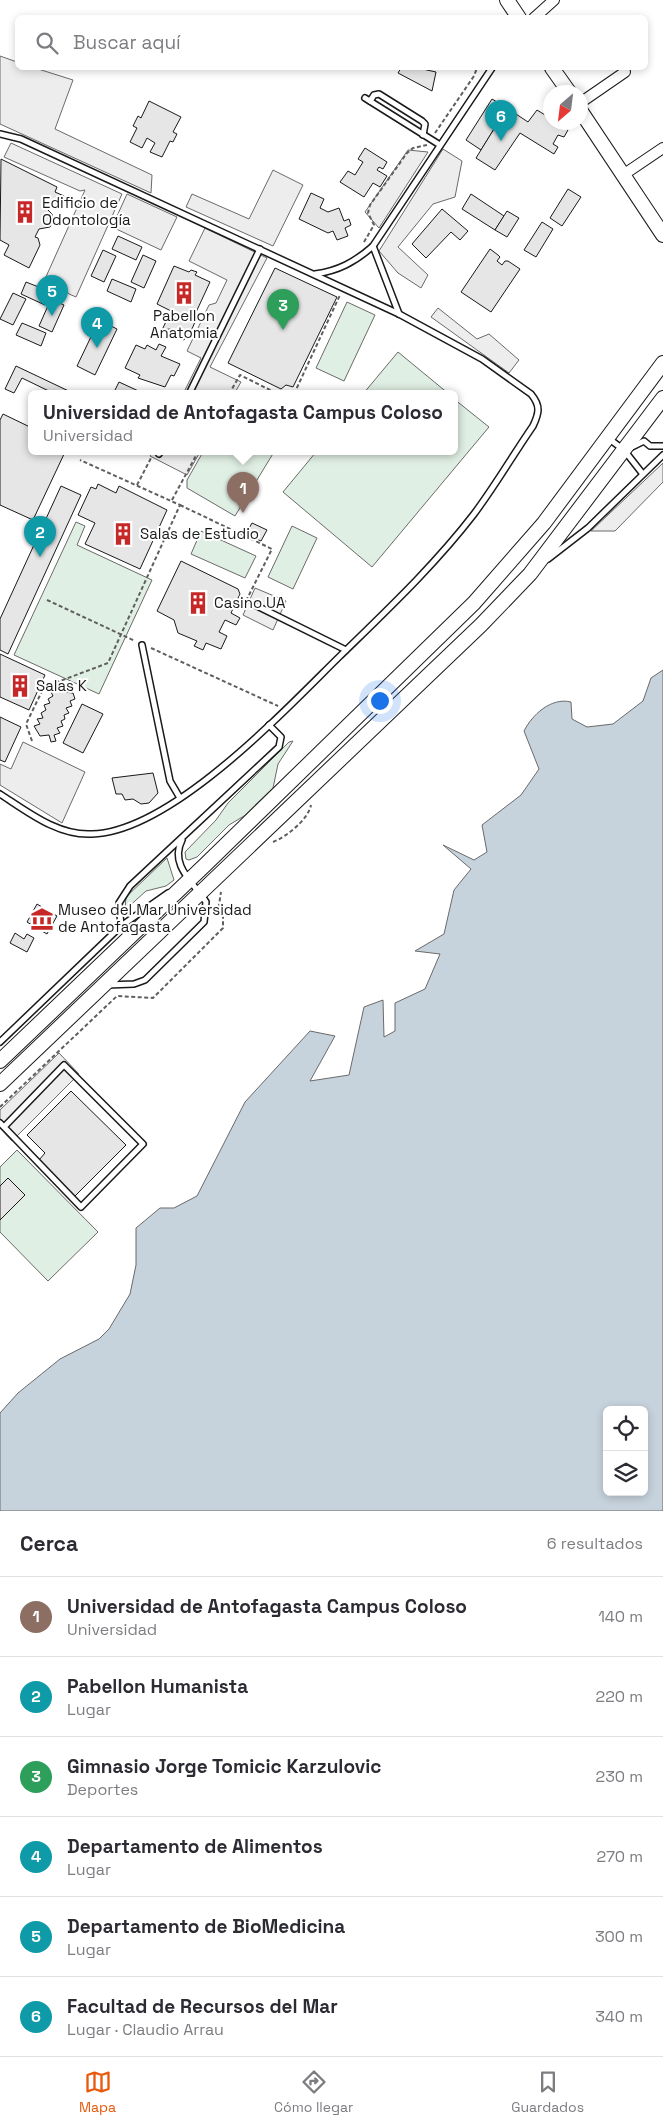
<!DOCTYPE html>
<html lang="es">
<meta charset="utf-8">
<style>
:root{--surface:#fff;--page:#f2f2f3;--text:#2b2b33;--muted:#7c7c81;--line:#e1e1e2;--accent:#ea580c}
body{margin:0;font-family:"Space Grotesk",sans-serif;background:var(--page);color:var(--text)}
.controls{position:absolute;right:15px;bottom:15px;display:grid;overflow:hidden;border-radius:8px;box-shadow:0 2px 8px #0003}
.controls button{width:45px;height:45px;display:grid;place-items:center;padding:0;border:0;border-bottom:1px solid var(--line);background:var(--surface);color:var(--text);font:25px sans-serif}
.compass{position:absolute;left:543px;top:85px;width:45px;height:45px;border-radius:50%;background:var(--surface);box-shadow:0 2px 8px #0003;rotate:208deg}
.you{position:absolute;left:379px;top:700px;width:18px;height:18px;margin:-12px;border:4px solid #fff;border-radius:50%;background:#1a73e8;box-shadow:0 0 0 8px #1a73e833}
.badge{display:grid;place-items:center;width:32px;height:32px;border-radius:50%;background:var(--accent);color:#fff;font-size:16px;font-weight:700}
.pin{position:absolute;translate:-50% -41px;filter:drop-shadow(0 1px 2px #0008)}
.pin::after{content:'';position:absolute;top:26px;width:18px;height:15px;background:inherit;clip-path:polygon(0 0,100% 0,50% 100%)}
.popup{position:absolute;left:28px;top:390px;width:430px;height:65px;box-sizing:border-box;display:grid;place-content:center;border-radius:8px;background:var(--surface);filter:drop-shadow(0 1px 4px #0005);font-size:16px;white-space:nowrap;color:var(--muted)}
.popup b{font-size:19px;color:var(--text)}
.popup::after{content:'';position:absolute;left:50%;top:100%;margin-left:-10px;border:10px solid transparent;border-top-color:var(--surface)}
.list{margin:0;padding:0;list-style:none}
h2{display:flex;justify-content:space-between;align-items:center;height:65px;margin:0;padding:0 20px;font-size:21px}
h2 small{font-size:16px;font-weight:400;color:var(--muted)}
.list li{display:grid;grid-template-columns:32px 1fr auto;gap:15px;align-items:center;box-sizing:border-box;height:80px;padding:0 20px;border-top:1px solid var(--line)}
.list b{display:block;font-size:19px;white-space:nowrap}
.list p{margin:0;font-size:16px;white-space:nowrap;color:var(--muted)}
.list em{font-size:16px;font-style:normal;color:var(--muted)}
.icon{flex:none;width:28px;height:28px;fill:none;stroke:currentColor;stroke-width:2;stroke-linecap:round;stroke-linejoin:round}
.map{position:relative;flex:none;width:663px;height:1511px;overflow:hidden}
.search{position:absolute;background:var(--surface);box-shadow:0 2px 8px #0003;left:15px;right:15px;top:15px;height:55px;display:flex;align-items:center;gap:12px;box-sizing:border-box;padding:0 18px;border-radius:8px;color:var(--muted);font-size:19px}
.sheet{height:545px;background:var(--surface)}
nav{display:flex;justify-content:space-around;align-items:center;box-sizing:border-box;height:70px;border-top:1px solid var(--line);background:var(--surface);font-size:14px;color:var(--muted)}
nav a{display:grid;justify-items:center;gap:2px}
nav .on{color:var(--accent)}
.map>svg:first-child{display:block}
.green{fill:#e0efe3;stroke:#6a6a6a}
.parking{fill:#ededed;stroke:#6a6a6a}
.water{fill:#c6d2dc;stroke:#6a6a6a;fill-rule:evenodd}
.building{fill:#e6e6e6;stroke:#1a1a1a}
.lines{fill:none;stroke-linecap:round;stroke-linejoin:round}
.lane-casing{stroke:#1a1a1a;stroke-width:8}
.street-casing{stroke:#1a1a1a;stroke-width:12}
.secondary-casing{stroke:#1a1a1a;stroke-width:16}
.path{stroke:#5f5f5f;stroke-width:2;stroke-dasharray:4 2.5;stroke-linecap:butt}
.lane{stroke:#fff;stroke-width:5}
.street{stroke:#fff;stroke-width:10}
.secondary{stroke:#fff;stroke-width:14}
.labels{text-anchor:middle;stroke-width:4;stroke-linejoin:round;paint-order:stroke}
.poi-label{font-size:15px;fill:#1a1a1a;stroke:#fff;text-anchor:start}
</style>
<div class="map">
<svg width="663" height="1511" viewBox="0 0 663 1511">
<rect width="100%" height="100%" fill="#fff"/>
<g class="green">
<polygon points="347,302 375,315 344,381 316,368"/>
<polygon points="398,352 449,394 363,394"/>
<polygon points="454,399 489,427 372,567 283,492 316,452 454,452"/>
<polygon points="203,452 274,452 235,516 187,488 187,480"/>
<polygon points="76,522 85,526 77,545 152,580 99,694 14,655"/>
<polygon points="292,526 317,538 293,589 268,577"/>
<polygon points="201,531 256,556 245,578 191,554"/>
<polygon points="293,741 278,764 273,788 244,816 229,825 197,857 189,860 186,859 185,852 216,820 228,803 289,742"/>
<polygon points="167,858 174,880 166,886 146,891 125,910 126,897"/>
<polygon points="17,1150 98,1232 48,1281 0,1232 0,1167"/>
</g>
<g class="parking">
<polygon points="0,56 17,62 18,68 35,68 73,80 55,129 152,175 151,193 0,124"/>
<polygon points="11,143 122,194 76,297 69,294 64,288 45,279 85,190 80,191 4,157"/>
<polygon points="443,149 462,161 455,197 433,204 398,247 428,275 421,288 398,273 379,251"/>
<polygon points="408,150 428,152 379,228 365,212"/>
<polygon points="273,170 303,185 273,246 186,207 192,194 249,219"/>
<polygon points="127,194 177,217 161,250 112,227"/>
<polygon points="205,228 267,258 210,367 241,382 234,394 183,394 201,358 187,351 209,305 216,303 227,280 189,261"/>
<polygon points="438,308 477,339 489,334 519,360 509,373 431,317"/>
<polygon points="153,452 200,452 187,475 150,456"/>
<polygon points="663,463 663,482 615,531 591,531"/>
<polygon points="255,588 286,601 273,630 243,615"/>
<polygon points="23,742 85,772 62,823 0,785 0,764 11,769"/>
<polygon points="59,1053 79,1074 12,1141 0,1128 0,1110"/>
</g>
<path class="water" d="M663,670V1511H0V1413L18,1393L60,1359L99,1339L109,1329L130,1294L136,1265V1228L160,1208H174L197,1196L245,1102L310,1031L335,1036L310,1081L349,1075L364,1007L383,1000L384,1037L395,1031V1003L425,989L440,954L415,951L444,934L454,890L471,869L443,845L474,860L487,852L482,825L521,795L539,769L524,731C532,715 551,697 571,702L572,719L587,727L613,724L643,701L651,678ZM607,1410H644V1492H607Z"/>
<g class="building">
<polygon points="401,68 418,68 436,72 432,91 398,73"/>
<polygon points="492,99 507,108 481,150 466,140"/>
<polygon points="149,101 181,117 173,132 177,134 173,142 170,141 162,157 150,152 155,143 147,138 142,148 130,142 137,128 133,126 138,116 141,118"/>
<polygon points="507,108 528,122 537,110 550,118 550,122 557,122 568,130 564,137 558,135 553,144 558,147 554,154 520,133 495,170 476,158"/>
<polygon points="365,148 387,162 383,169 379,167 377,170 387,176 380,187 373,183 364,197 340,182 348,171 355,175 363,162 358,159"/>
<polygon points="1,159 57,187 55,192 64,196 57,208 49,205 47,209 52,214 53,220 50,227 39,229 35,237 38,238 40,245 29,268 4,255 9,245 0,240"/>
<polygon points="568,189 581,197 562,226 550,218"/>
<polygon points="311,193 324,199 320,208 328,212 339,208 344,221 349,219 351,225 345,228 348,236 337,240 333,231 328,233 299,219"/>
<polygon points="471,194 504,216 495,230 462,209"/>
<polygon points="442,209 468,231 460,240 451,232 426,258 412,244"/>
<polygon points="507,211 519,218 507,237 495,230"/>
<polygon points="542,222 553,229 536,257 524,250"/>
<polygon points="118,236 142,247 136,260 112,249"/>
<polygon points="490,249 498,255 500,257 497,261 502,265 505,261 508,261 520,269 491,312 461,292"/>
<polygon points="103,250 116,256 104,282 91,276"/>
<polygon points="143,255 156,261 144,288 131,282"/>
<polygon points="174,266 189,272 191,270 197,272 195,275 210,282 192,321 195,322 188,338 186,337 184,340 180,338 179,334 170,329 162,330 171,311 157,304"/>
<polygon points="275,268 337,297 293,387 286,385 281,389 228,363"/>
<polygon points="112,279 136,289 131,302 107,291"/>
<polygon points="26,282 51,292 45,305 21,294"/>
<polygon points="13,293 26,299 13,325 0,319"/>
<polygon points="51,299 64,305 52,332 39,326"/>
<polygon points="99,320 117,329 95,375 77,366"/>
<polygon points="22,323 46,333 41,346 16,335"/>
<polygon points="159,344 166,347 161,356 180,364 174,376 171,375 165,387 138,378 140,375 125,368 136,345 145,349 147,345 156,350"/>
<polygon points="16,366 75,394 55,394 22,378 14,393 5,389"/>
<polygon points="119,382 145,394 113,394"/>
<polygon points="3,414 32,428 32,452 65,452 33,520 0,505 0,420"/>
<polygon points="98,484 116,493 119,486 167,510 140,569 85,544 95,523 78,515 91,487 96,489"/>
<polygon points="61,486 81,495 8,654 0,650 0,619"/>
<polygon points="252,523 267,530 261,541 246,534"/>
<polygon points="181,561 238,589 240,594 231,613 240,618 236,625 225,620 219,632 227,636 221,649 206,643 203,650 194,646 197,641 178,633 174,620 157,611"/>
<polygon points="0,654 45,675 29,710 0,697"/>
<polygon points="62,687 64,692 73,693 75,699 70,701 72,706 66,708 69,713 64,715 65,719 61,721 63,726 57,728 60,733 54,735 56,741 51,742 49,735 40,736 34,726 40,724 37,719 43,718 41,713 46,710 44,705 50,703 48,699 53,696 51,692"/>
<polygon points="82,704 103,714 83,753 63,743"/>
<polygon points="0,717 21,727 5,762 0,760"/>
<polygon points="153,773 158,793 149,803 141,804 133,799 125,800 122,794 116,794 112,778"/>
<polygon points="37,904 57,916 47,934 27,922"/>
<polygon points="15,933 24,939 27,934 34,938 27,952 10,943"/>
<polygon points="71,1091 126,1145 75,1196 39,1160 45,1153 27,1135"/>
<polygon points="8,1178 25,1195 0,1220 0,1186"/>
</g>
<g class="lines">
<defs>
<g id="lane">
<polyline points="365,98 440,145"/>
<polyline points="370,101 374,95 379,94 422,121 425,124 423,135"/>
<path d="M0,134L21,139L399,314L482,359L531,394C541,406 539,413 533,426C513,455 495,486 474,514C434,566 386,611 339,657C284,711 171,832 92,834C58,836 28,812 0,794"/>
<polyline points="373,246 399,314"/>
<path d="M315,274C338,271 355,262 373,246L492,68"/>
<polyline points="189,394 260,249"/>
<polyline points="608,438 624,450 642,473"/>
<polyline points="632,447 644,441 650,446 663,446"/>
<polyline points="159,454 160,452"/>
<polyline points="548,559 588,528 663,455"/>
<polyline points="255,605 346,650"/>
<polyline points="142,645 170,781 180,798"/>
<polyline points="121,926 119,903 130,886 279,747 281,737 269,725"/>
<path d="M107,985L134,984L145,980L204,922L206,902C194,883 169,865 182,840"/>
<polyline points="0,1042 121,926 168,893"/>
<polyline points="0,1123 4,1127 81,1207 143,1144 64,1065 4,1127"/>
</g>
<g id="street">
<polyline points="534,18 554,0"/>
<polyline points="580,103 625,72"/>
<polyline points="623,175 663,148"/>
</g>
<g id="secondary">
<polyline points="507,0 519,18"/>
<polyline points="552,68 569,92"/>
<polyline points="580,110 663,235"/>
<polyline points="0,1061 205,865 474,603 544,523 663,363"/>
<polyline points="0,1084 481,625 530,574 663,398"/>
</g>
</defs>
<use href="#lane" class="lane-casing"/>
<use href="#street" class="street-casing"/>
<use href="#secondary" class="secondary-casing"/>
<g class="path">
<polyline points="435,133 474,76 477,68"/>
<polyline points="364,242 374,225 368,213 370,205 407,153 413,148 427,145"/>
<polyline points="229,394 240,375 278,394"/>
<polyline points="294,394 340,295"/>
<polyline points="137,485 151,458"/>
<polyline points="172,500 198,452"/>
<polyline points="180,505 272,549 246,601 249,602"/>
<polyline points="47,600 135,641"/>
<polyline points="151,648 278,706"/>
<polyline points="32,741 26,724 44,687 108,663 180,505 80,460"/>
<path d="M273,842C286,837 308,820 311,805"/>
<polyline points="0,1107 117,996 153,998 223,928 223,908 219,905 221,892"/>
</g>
<use href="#lane" class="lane"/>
<use href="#street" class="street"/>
<use href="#secondary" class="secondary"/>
</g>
<defs>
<symbol id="building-bare" viewBox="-9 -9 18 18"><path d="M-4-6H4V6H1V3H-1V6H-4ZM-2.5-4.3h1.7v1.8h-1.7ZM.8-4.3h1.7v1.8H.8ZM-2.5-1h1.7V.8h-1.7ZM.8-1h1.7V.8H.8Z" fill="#c62828" stroke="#fff" stroke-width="2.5" paint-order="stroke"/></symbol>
<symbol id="museum-bare" viewBox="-9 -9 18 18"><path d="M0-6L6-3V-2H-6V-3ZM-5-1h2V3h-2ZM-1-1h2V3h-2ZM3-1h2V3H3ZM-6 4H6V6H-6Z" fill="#c62828" stroke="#fff" stroke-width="2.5" paint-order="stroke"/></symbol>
</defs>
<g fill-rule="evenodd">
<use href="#building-bare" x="9" y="196" width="32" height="32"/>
<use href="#building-bare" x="168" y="277" width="32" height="32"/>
<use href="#building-bare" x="107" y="518" width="32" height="32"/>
<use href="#building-bare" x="182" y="587" width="32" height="32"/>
<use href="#building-bare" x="4" y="670" width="32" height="32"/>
<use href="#museum-bare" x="26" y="903" width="32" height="32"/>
</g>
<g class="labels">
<g class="poi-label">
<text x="42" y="208">Edificio de<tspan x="42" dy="17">Odontología</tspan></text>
<text x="184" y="321" text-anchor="middle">Pabellon<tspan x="184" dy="17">Anatomia</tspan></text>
<text x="140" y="539">Salas de Estudio</text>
<text x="214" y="608">Casino UA</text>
<text x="36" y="691">Salas K</text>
<text x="58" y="915">Museo del Mar Universidad<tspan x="58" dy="17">de Antofagasta</tspan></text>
</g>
</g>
</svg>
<div class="controls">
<button><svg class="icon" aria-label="locate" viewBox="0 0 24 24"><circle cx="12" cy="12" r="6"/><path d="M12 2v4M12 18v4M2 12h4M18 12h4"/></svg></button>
<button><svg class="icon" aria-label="layers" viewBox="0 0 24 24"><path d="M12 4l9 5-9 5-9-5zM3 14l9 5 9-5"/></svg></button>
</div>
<svg class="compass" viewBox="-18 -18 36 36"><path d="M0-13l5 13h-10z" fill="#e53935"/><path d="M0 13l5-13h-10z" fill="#7c7c81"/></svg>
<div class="you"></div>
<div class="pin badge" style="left:243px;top:513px;background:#8d6e63">1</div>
<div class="popup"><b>Universidad de Antofagasta Campus Coloso</b>Universidad</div>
<div class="pin badge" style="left:40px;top:557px;background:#0f9aa8">2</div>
<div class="pin badge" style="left:283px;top:330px;background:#2e9e5b">3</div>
<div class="pin badge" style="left:97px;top:348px;background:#0f9aa8">4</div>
<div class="pin badge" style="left:52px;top:316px;background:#0f9aa8">5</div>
<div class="pin badge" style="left:501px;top:141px;background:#0f9aa8">6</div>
<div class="search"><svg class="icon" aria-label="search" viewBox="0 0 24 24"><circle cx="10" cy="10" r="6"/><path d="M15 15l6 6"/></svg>Buscar aquí</div>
</div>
<section class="sheet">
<h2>Cerca<small>6 resultados</small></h2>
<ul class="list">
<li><span class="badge" style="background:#8d6e63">1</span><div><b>Universidad de Antofagasta Campus Coloso</b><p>Universidad</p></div><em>140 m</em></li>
<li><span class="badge" style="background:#0f9aa8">2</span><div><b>Pabellon Humanista</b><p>Lugar</p></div><em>220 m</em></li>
<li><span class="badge" style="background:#2e9e5b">3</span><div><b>Gimnasio Jorge Tomicic Karzulovic</b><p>Deportes</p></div><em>230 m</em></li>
<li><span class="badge" style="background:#0f9aa8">4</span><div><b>Departamento de Alimentos</b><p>Lugar</p></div><em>270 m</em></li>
<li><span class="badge" style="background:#0f9aa8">5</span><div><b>Departamento de BioMedicina</b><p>Lugar</p></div><em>300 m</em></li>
<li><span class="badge" style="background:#0f9aa8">6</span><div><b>Facultad de Recursos del Mar</b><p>Lugar · Claudio Arrau</p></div><em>340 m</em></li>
</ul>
</section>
<nav>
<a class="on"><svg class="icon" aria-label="map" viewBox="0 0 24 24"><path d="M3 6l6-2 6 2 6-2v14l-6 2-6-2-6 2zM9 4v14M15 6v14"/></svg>Mapa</a>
<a><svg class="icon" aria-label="directions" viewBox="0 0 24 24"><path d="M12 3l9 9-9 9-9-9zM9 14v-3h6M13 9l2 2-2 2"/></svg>Cómo llegar</a>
<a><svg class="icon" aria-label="saved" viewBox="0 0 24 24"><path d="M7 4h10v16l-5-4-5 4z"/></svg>Guardados</a>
</nav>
